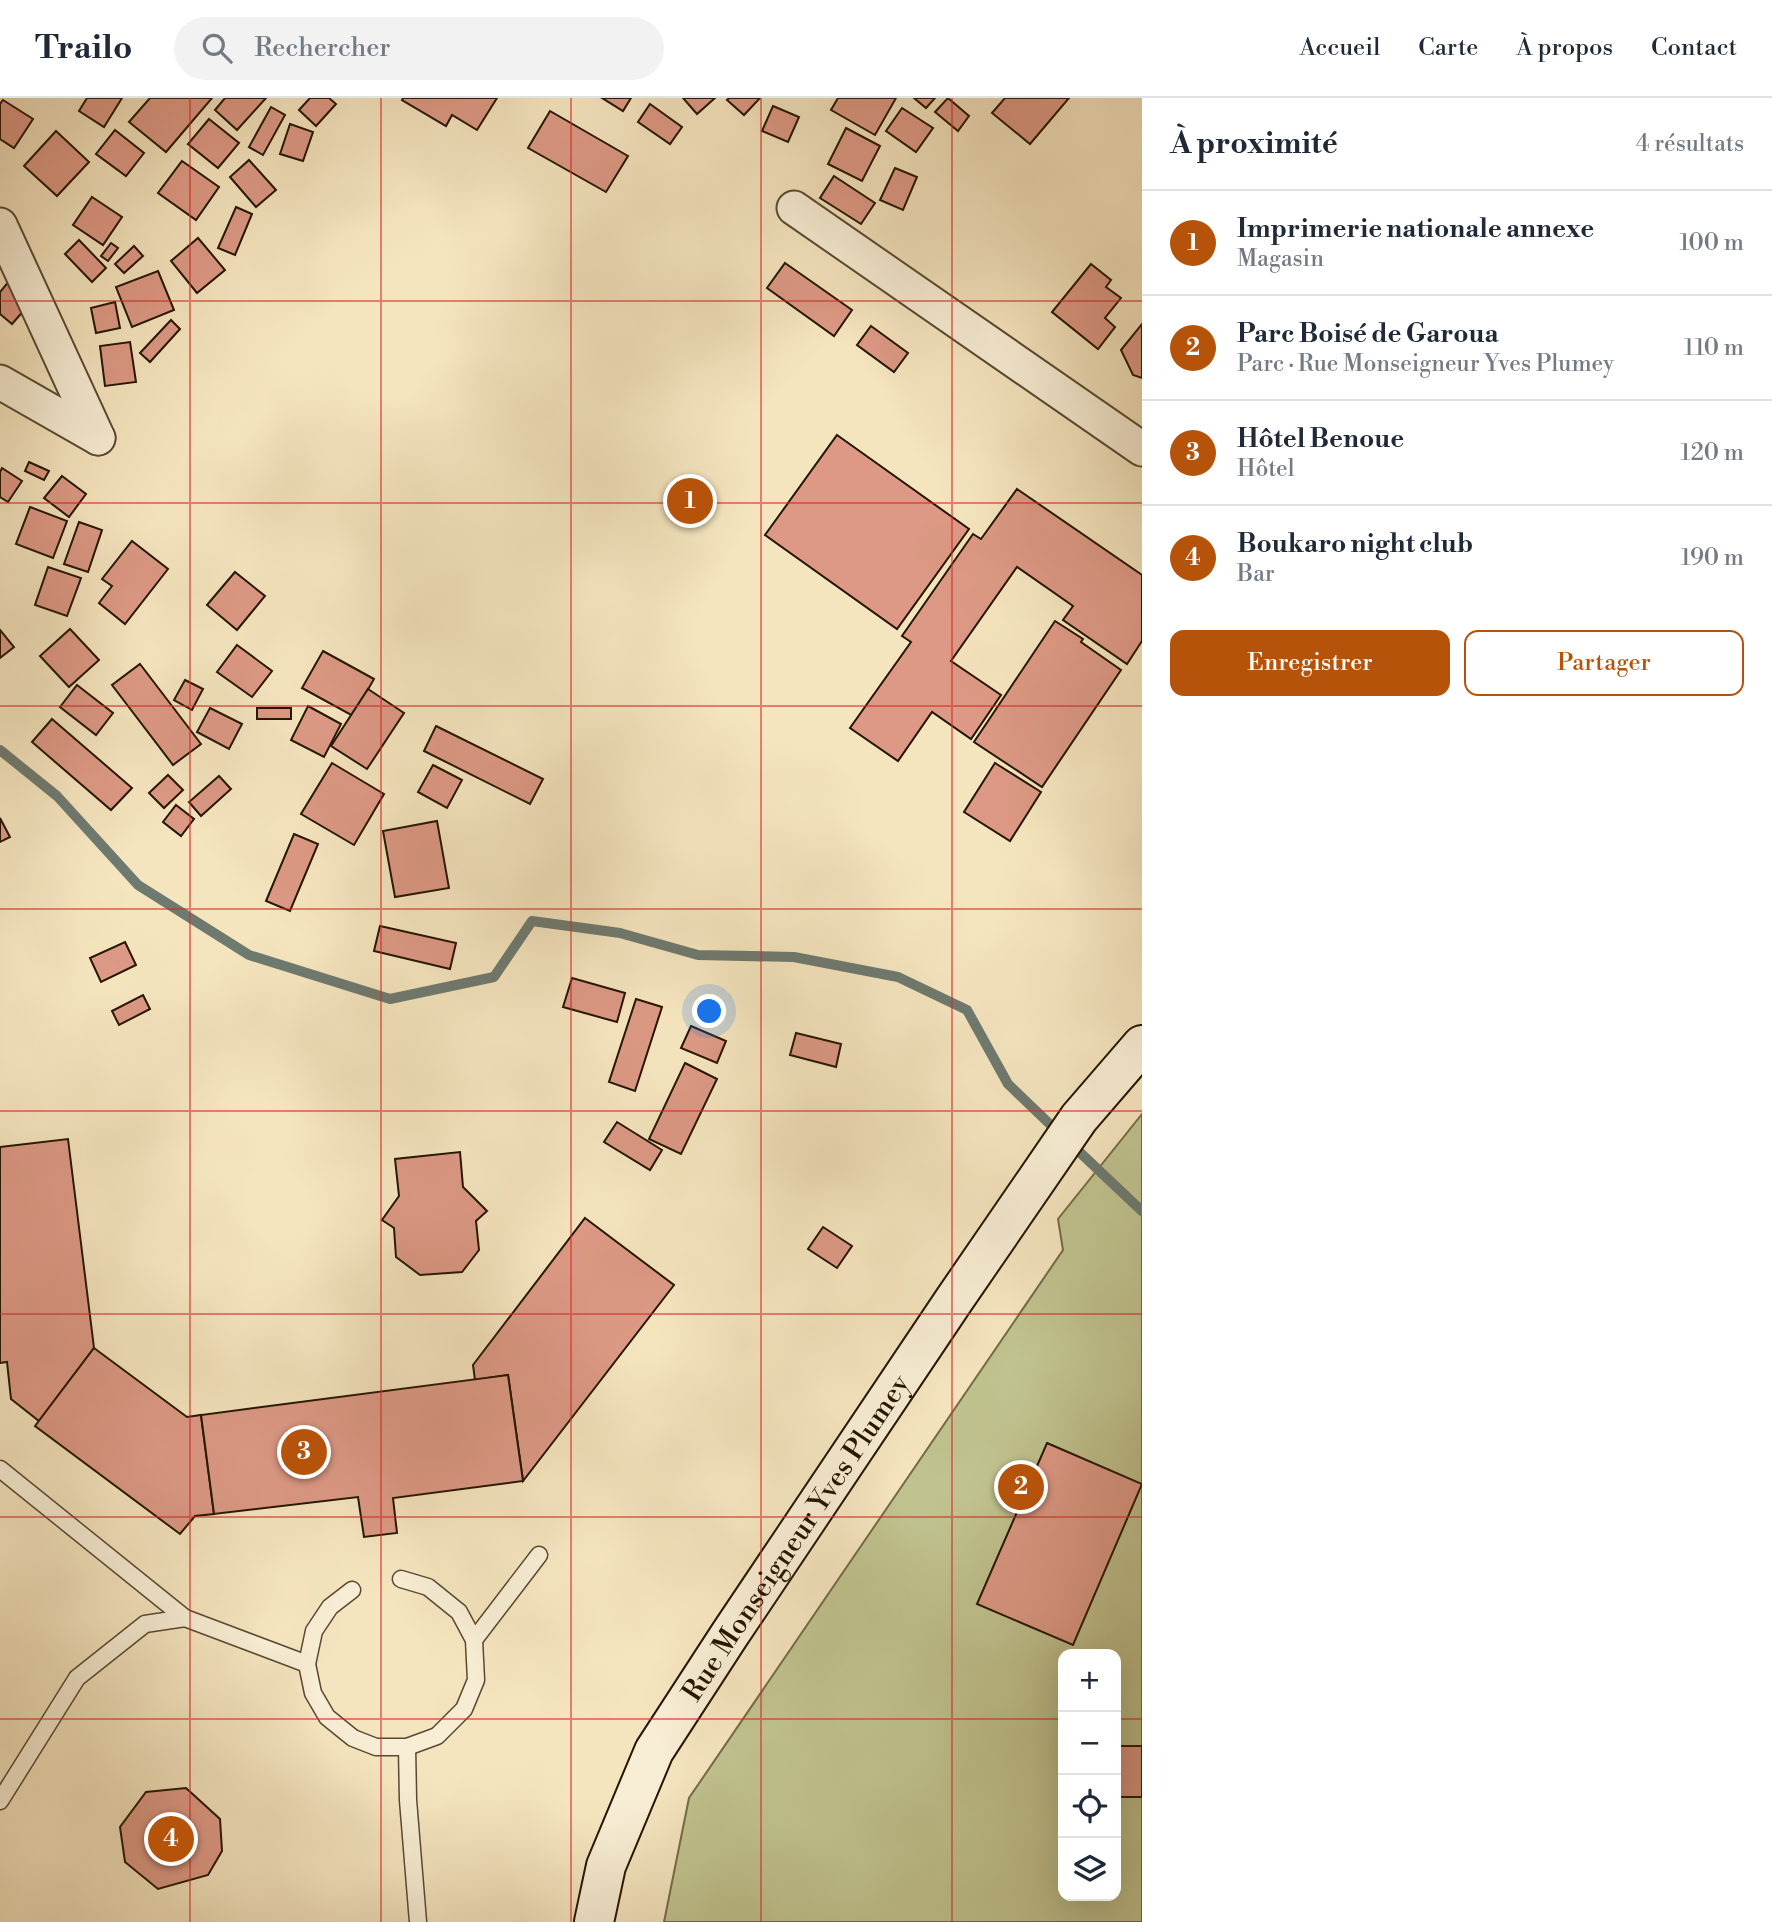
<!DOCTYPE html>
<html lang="fr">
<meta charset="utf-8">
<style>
:root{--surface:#fff;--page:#f2f2f3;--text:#1f2937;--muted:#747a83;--line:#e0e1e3;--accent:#b45309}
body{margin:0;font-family:"Libre Bodoni",serif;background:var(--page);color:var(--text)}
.controls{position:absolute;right:21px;bottom:21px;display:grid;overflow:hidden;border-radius:14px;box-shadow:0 7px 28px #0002}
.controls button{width:63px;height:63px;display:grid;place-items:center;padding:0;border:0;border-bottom:2px solid var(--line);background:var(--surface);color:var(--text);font:35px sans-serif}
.you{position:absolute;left:710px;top:914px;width:24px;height:24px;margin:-18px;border:5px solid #fff;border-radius:50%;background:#1a73e8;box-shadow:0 0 0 10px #1a73e833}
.badge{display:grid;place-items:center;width:46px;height:46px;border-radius:50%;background:var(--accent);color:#fff;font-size:23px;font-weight:700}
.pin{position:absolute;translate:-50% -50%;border:4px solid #fff;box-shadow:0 2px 7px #0006}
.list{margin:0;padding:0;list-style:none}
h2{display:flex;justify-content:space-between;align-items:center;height:91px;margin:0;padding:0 28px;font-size:30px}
h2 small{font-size:23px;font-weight:400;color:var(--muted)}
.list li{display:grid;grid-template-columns:46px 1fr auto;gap:21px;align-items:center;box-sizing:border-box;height:105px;padding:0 28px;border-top:2px solid var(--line)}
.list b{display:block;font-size:26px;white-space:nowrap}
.list p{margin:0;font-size:23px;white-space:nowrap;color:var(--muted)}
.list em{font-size:23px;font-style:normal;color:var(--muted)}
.actions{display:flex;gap:14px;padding:21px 28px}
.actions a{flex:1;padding:16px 0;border:2px solid var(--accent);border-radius:14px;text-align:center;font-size:24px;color:var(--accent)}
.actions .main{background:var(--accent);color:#fff}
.icon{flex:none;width:38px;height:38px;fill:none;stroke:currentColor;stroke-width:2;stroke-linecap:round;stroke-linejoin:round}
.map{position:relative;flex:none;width:1142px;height:1824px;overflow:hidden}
header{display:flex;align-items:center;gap:42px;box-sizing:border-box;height:98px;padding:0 35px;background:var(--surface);border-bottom:2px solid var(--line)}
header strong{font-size:33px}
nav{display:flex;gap:38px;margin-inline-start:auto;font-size:24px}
.search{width:490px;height:63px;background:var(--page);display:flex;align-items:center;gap:18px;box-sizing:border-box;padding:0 24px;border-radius:38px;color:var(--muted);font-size:26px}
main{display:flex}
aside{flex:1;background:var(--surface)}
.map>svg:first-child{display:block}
.green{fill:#c0c38f;stroke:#726c48;stroke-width:2;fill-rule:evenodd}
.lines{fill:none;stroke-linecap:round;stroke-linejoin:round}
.stream{stroke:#6e7a70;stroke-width:10}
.building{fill:#dd9985;stroke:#251500;stroke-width:2}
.service-casing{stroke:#594930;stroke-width:19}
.minor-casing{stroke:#594930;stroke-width:37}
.secondary-casing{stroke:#251500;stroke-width:42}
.service{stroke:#f8eed5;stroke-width:16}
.minor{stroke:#f8eed5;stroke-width:33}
.secondary{stroke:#f8eed5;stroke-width:38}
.grid{fill:none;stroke:#d62828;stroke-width:2;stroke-opacity:0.55}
.labels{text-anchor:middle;stroke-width:5;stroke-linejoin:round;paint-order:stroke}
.street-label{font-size:28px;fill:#251500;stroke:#f8eed5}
</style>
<header>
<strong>Trailo</strong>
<div class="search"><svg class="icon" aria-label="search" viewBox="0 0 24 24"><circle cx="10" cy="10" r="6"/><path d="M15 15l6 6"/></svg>Rechercher</div>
<nav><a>Accueil</a><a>Carte</a><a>À propos</a><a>Contact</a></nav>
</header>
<main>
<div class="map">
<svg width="1142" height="1824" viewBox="0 0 1142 1824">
<rect width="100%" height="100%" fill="#f5e5bf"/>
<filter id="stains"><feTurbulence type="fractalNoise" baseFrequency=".00286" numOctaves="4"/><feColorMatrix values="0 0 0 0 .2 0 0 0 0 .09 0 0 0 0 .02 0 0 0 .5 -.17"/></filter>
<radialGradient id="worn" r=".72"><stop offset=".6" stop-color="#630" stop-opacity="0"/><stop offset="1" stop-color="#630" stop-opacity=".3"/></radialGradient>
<path class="green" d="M1142,1016V1824H664L689,1700L1063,1152L1058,1121ZM1063,1556H1116V1798H1063Z"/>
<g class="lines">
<g class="stream">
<polyline points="0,652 57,698 138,787 249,857 390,901 494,879 532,823 620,835 698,857 794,859 898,879 967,912 1008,986 1059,1035"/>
<polyline points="1071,1046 1142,1113"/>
</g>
</g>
<g class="building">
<polygon points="87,0 122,0 104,29 79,13"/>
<polygon points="150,0 212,0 166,54 129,24"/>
<polygon points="225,0 266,0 237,32 215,12"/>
<polygon points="310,0 329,0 336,6 316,28 299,12"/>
<polygon points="403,0 497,0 477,32 452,17 446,28 402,2"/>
<polygon points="602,0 631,0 623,13"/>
<polygon points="683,0 715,0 697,16"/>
<polygon points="729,0 760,0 744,17 727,2"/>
<polygon points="838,0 896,0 875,37 831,12"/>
<polygon points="914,0 935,0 926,10"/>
<polygon points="948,0 969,18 958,33 935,14"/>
<polygon points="1005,0 1069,0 1030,46 992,15"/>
<polygon points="3,2 33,21 14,50 0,41 0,6"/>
<polygon points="650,6 682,29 670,46 638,24"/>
<polygon points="773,8 799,19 788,44 762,33"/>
<polygon points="271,9 285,17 263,57 249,49"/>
<polygon points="902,10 933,30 916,54 886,33"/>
<polygon points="550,13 628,58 606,94 528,50"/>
<polygon points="209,21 239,45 218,70 188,46"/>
<polygon points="290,26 313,34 303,63 280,56"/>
<polygon points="846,30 880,48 862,83 828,66"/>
<polygon points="115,32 144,55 126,78 96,56"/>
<polygon points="56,33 89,64 57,98 24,68"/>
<polygon points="249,62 276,92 256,109 230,79"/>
<polygon points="182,63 219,89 196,122 158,95"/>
<polygon points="895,70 917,79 903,112 880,102"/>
<polygon points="834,78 875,105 861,126 820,100"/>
<polygon points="92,99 122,119 103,147 73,127"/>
<polygon points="236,109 252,116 235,157 218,150"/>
<polygon points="198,140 225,172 197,195 171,163"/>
<polygon points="79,142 106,170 92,184 65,156"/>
<polygon points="111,145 118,150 108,163 101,158"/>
<polygon points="134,148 143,158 124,175 115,166"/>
<polygon points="785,165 852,212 834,238 767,190"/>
<polygon points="1091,166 1111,182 1106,189 1121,200 1105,220 1115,229 1098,251 1052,214"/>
<polygon points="158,173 174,212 132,229 116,189"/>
<polygon points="10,182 33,202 12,226 0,216 0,194"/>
<polygon points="115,204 120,230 96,235 91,210"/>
<polygon points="171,222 180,231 150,264 140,255"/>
<polygon points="1142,226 1142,280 1133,277 1121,252"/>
<polygon points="871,228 908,255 894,274 857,247"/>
<polygon points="130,244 136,284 105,288 100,248"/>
<polygon points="837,337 969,431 897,531 765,437"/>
<polygon points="29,364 49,373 44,382 25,373"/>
<polygon points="2,370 22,383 8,404 0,399 0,374"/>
<polygon points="62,378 86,396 69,419 44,400"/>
<polygon points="1017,391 1142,477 1142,543 1127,566 1063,522 1073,508 1017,469 951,563 1001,597 971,641 932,614 898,663 850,630 911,544 902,538 973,436 981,441"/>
<polygon points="30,409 67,423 53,460 16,446"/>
<polygon points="79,424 102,432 88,474 64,466"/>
<polygon points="132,443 168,471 125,526 99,505 112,488 102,481"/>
<polygon points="48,469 81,480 67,518 35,507"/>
<polygon points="235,474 265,498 237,532 207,507"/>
<polygon points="1055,523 1083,541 1081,544 1121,572 1042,689 974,644"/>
<polygon points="70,531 99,562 69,589 40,558"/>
<polygon points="0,532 14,549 0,560"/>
<polygon points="237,547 272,573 252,599 217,574"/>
<polygon points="323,553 374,581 353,618 302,590"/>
<polygon points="140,566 201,646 173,667 112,587"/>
<polygon points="185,582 203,591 192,612 174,602"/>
<polygon points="77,587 113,615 96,637 60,609"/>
<polygon points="368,591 404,615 367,671 331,648"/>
<polygon points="308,608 341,626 324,659 291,642"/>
<polygon points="210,610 242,626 229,651 197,634"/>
<rect x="257" y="610" width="34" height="11"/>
<polygon points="52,621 132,690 111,712 32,644"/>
<polygon points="436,628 543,681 530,706 424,653"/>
<polygon points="332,665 384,696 354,747 301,716"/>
<polygon points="995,665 1041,694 1010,743 964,714"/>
<polygon points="433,667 462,682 447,710 418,694"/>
<polygon points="168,677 183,692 164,710 149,695"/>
<polygon points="219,678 231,691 201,718 189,704"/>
<polygon points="176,707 194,721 181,738 163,724"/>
<polygon points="0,720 10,739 0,744"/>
<polygon points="437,723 449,790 395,799 383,733"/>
<polygon points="294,736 318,746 290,813 266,803"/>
<polygon points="380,828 456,845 450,871 374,853"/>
<polygon points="125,844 136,867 101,884 90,860"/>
<polygon points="572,880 625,895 617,924 563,909"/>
<polygon points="143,897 150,911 119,927 112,913"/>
<polygon points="636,901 662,909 635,993 609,984"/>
<polygon points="691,928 726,943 717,965 681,950"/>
<polygon points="796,935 841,946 836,969 790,957"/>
<polygon points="685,965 717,981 681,1056 649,1041"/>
<polygon points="617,1024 662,1052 650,1072 604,1044"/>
<polygon points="68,1041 94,1250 39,1323 11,1301 7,1264 0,1265 0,1049"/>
<polygon points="460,1054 463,1089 487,1113 476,1123 479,1152 462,1174 420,1177 396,1159 394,1130 382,1122 399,1098 395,1061"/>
<polygon points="585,1120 674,1187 523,1383 508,1277 475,1282 473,1267"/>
<polygon points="823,1129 852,1148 837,1170 808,1151"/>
<polygon points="94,1250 187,1319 201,1317 214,1416 195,1418 180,1436 35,1328"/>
<polygon points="508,1277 523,1383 393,1400 397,1435 364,1439 358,1399 214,1416 201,1317"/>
<polygon points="1047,1345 1142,1386 1073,1547 977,1506"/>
<rect x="1116" y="1648" width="26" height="51"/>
<polygon points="186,1690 220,1721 222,1753 208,1777 158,1791 125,1764 120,1729 146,1694"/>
</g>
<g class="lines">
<defs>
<g id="service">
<polyline points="0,1371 185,1520"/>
<polyline points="352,1492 330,1509 314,1533 307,1566 313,1595 327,1619 353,1640 376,1649 407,1649 437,1638 464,1611 476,1582 474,1542 459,1514 428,1489 401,1481"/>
<polyline points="474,1542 539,1457"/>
<polyline points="407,1649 408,1702 418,1824"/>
<polyline points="0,1703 77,1580 145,1526 185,1520 307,1566"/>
</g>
<g id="minor">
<polyline points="794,110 1142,351"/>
<polyline points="0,127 98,340"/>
<polyline points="0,284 98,340"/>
</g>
<g id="secondary">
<path id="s1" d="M594,1824L606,1768L654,1653L730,1536L954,1202L1079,1020L1142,947"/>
</g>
</defs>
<use href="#service" class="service-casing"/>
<use href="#minor" class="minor-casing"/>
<use href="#secondary" class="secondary-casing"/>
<use href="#service" class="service"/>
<use href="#minor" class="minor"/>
<use href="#secondary" class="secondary"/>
</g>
<path class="grid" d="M190,0V1824M381,0V1824M571,0V1824M761,0V1824M952,0V1824M0,203H1142M0,405H1142M0,608H1142M0,811H1142M0,1013H1142M0,1216H1142M0,1419H1142M0,1621H1063M1116,1621H1142"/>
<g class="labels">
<g class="street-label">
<text dy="10" stroke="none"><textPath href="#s1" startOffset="438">Rue Monseigneur Yves Plumey</textPath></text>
</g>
</g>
<rect width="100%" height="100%" filter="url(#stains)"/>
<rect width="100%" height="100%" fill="url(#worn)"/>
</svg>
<div class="controls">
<button>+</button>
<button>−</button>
<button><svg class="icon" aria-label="locate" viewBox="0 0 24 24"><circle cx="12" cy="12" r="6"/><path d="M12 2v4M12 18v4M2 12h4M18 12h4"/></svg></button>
<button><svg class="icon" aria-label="layers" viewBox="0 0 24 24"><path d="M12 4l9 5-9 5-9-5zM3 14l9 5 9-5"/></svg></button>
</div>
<div class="you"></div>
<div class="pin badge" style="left:690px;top:403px">1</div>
<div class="pin badge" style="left:1021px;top:1389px">2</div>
<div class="pin badge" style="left:304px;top:1354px">3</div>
<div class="pin badge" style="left:171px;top:1741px">4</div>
</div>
<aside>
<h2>À proximité<small>4 résultats</small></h2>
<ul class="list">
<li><span class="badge">1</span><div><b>Imprimerie nationale annexe</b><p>Magasin</p></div><em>100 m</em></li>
<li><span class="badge">2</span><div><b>Parc Boisé de Garoua</b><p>Parc · Rue Monseigneur Yves Plumey</p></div><em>110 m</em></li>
<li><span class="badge">3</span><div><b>Hôtel Benoue</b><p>Hôtel</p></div><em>120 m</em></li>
<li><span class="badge">4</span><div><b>Boukaro night club</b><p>Bar</p></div><em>190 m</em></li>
</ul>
<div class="actions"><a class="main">Enregistrer</a><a>Partager</a></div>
</aside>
</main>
